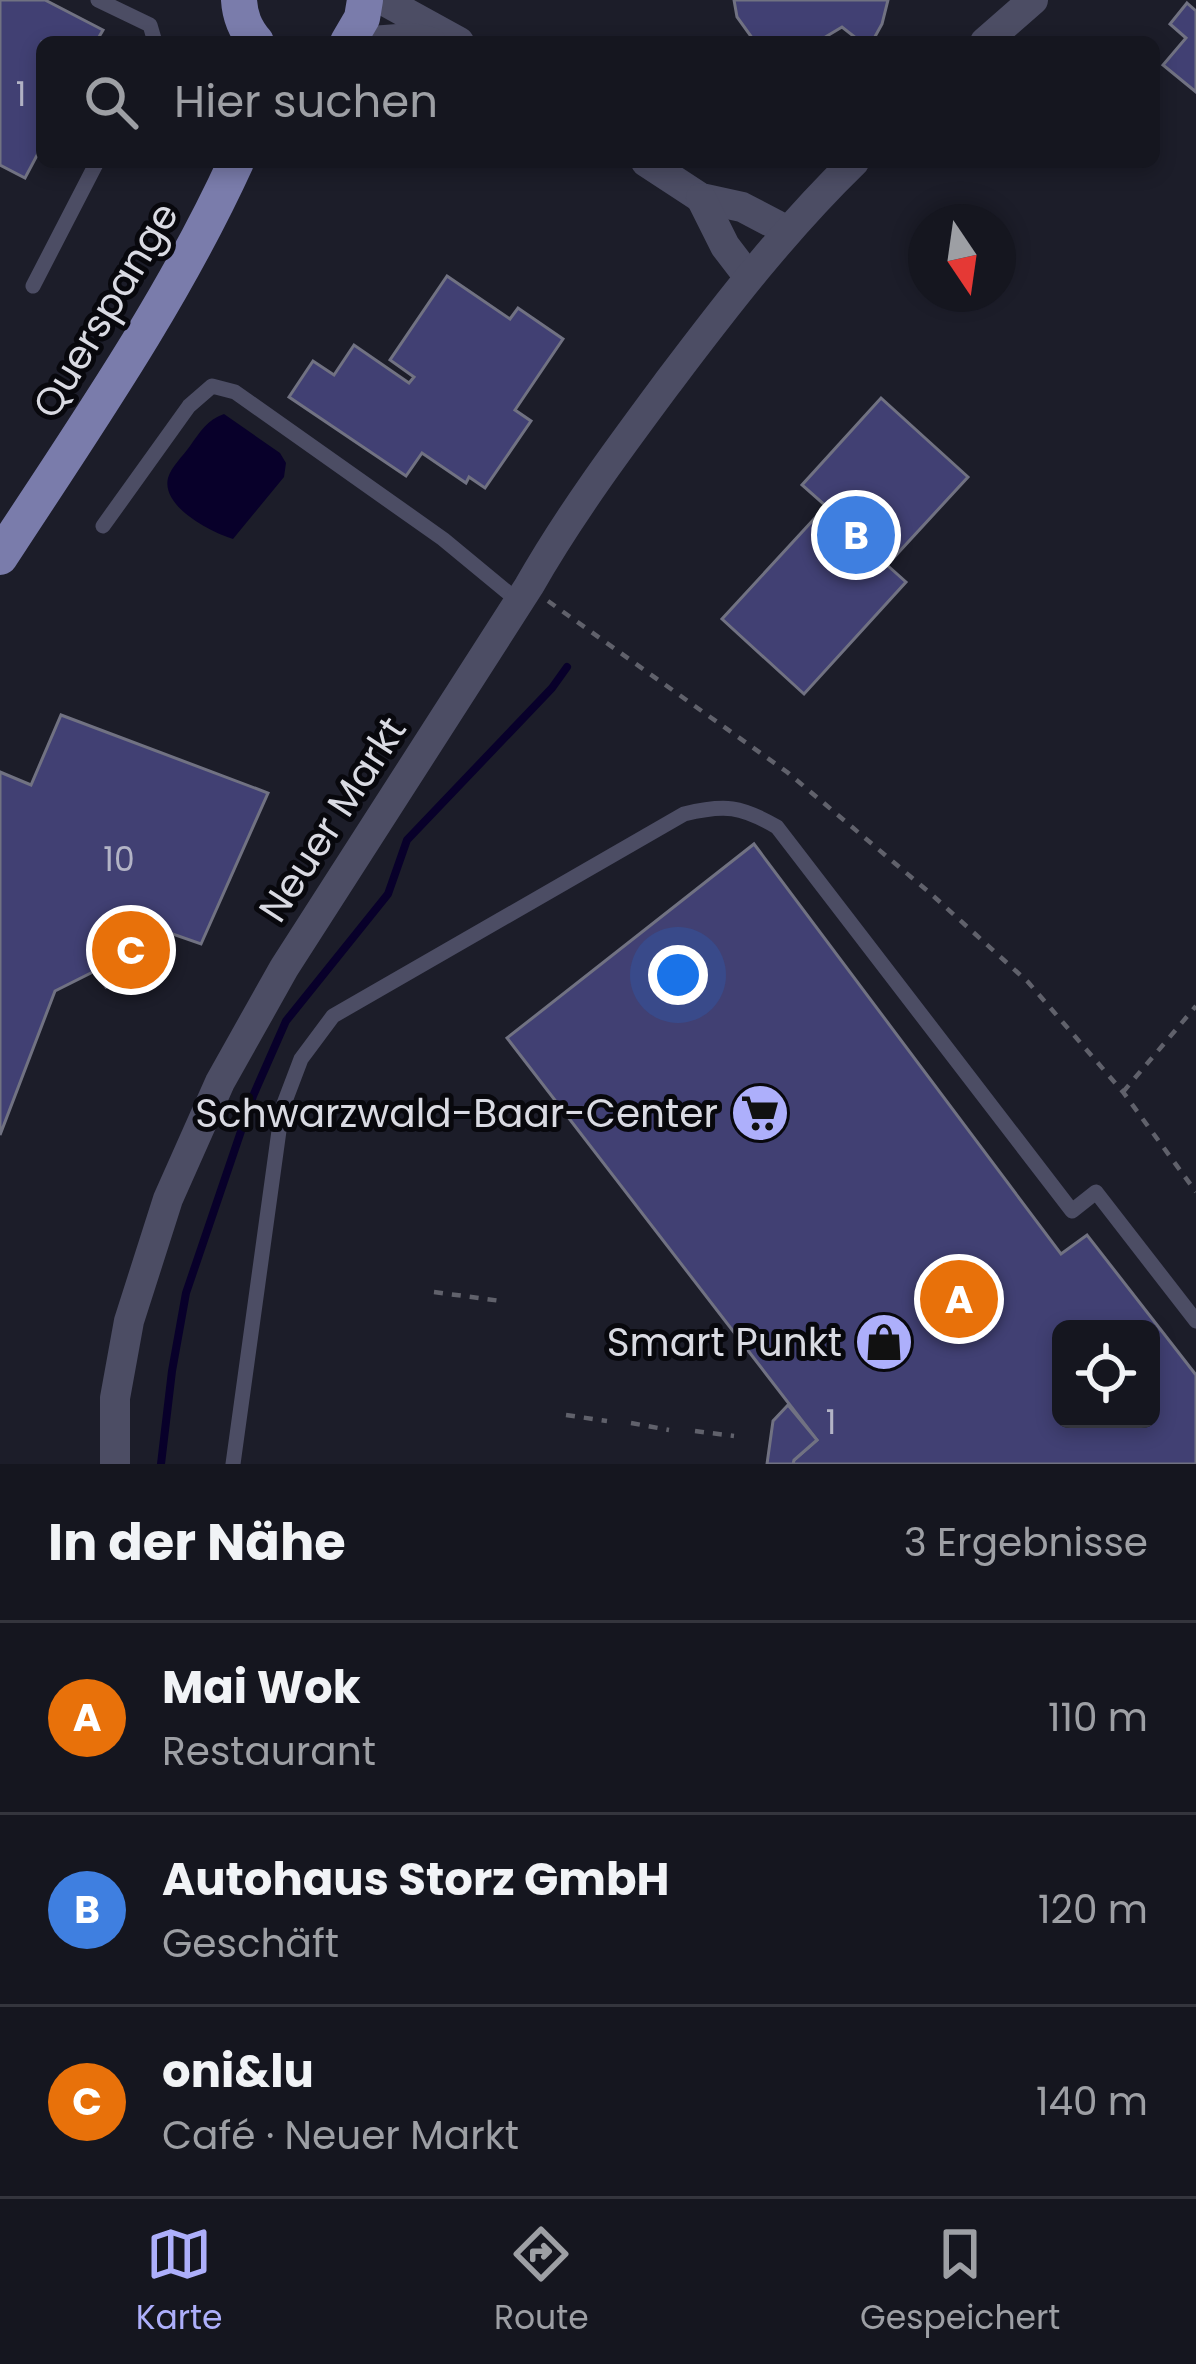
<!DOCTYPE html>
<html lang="de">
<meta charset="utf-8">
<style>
:root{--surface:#15161f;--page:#22232c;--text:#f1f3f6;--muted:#9d9fa4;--line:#34353d;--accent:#adaffb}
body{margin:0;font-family:Poppins,sans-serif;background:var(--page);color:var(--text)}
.controls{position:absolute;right:36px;bottom:36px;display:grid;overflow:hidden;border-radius:18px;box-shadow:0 6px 18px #0003}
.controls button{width:108px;height:108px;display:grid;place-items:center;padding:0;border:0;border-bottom:3px solid var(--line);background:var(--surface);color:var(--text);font:60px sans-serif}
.compass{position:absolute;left:908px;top:204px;width:108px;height:108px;border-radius:50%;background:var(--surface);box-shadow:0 6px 18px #0003;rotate:167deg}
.you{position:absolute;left:678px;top:975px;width:42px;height:42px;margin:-30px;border:9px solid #fff;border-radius:50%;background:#1a73e8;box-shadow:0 0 0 18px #1a73e833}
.badge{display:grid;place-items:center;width:78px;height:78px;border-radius:50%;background:var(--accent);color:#fff;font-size:39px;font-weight:700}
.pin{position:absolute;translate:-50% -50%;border:6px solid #fff;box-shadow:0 3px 12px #0006}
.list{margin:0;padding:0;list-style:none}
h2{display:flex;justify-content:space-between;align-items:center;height:156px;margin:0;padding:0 48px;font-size:51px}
h2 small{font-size:39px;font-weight:400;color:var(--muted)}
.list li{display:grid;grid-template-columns:78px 1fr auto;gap:36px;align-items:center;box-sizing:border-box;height:192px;padding:0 48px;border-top:3px solid var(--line)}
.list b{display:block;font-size:45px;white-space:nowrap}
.list p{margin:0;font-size:39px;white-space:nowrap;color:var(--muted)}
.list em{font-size:39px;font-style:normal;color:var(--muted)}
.icon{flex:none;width:66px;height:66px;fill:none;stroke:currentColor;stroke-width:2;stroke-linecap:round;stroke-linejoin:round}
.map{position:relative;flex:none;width:1196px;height:1464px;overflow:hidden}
.search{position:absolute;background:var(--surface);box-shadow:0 6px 18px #0003;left:36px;right:36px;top:36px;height:132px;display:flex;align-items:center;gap:30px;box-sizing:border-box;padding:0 42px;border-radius:18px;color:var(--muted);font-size:45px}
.sheet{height:732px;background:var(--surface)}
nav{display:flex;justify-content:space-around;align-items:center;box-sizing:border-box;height:168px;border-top:3px solid var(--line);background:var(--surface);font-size:33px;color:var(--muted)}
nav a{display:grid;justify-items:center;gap:6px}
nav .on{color:var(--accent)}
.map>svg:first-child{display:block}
.water{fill:#08002a}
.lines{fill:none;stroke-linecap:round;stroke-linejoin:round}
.stream{stroke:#08002a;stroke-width:8}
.building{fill:#414073;stroke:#717282;stroke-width:3;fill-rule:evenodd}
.path{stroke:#60616b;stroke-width:4.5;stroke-dasharray:9 9;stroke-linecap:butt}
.service{stroke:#4c4d64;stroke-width:15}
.minor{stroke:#4c4d64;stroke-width:30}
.primary{stroke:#7a7cab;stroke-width:36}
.labels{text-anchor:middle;stroke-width:10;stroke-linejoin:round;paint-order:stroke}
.number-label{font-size:33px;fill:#b3b4c6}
.street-label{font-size:39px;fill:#d9dae2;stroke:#08080d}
.poi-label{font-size:39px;fill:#d9dae2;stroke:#08080d;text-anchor:end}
</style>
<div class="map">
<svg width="1196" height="1464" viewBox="0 0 1196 1464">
<rect width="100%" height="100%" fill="#1c1d29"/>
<path class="water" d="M224,414L280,453L286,463L284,477L233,539C211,532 161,507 168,478C171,467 183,456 190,446C200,432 207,420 224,414Z"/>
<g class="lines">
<polyline class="stream" points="161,1464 172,1371 186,1293 253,1096 286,1021 388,894 407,840 552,688 567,667"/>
</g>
<g class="building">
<polygon points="0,0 45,0 103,30 96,42 42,42 42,146 25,178 0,165"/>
<polygon points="734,0 888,0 882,24 872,42 861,42 842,27 817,42 755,42 737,17"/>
<polygon points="1187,3 1196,11 1196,92 1163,65 1186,38 1170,24"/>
<polygon points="447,276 510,319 518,308 563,339 515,410 531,421 485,488 469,477 466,483 422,453 406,476 289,397 313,361 334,375 354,345 409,383 414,377 390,360"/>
<polygon points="881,398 968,477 887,565 906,582 804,694 722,619 826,506 802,485"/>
<polygon points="61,715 268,793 201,944 147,925 154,944 136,953 140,971 106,987 95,971 55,991 0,1135 0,772 31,785"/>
<path d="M754,844L1061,1254L1087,1235L1196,1375V1464H793L794,1460L817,1440L507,1038ZM1061,1329H1151V1419H1061Z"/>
<polygon points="893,1319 909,1343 877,1365 859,1341"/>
<polygon points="788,1405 817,1440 794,1460 793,1464 767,1464 773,1421"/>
</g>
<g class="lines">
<g class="path">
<polyline points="548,601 787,772 930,893 1028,982 1123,1092 1196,1192"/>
<polyline points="1123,1092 1196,1006"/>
<polyline points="434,1292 501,1301"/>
<polyline points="566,1415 607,1421"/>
<polyline points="631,1423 669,1430"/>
<polyline points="695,1431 734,1436"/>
</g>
<g class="service">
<polyline points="98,0 150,25 155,42"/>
<polyline points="33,286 97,162"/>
<polyline points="103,526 189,406 212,386 235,392 443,539 518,601"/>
<path d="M233,1464L282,1109L301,1059L333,1016L684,814C725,804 741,806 777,827L1072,1211L1096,1192L1196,1321"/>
</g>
<g class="minor">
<polyline points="383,0 459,42"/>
<polyline points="357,42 412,38 431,42"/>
<polyline points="985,42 1033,0"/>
<polyline points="646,162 701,198 742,207 788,231"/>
<polyline points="701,198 725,246 748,276"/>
<path d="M115,1464V1398L129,1321L168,1199L220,1082L284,968L529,586C570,514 620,447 669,381C727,304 785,229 854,162"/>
</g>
<g class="primary">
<path d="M239,0C240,17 245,29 256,42"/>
<polyline points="348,42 362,18 365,0"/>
<path d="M0,557C84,428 172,302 236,162"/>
</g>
</g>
<defs>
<symbol id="supermarket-disc" viewBox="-11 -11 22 22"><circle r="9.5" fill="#adaffb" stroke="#08080d"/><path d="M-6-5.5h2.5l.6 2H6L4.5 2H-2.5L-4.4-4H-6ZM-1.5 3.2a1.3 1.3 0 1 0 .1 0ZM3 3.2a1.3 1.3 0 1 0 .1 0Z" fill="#111"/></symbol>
<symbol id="shop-disc" viewBox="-11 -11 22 22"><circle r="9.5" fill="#adaffb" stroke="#08080d"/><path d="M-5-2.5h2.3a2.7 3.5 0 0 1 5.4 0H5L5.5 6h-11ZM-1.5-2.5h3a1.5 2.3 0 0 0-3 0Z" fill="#111"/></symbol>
</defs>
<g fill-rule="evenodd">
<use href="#supermarket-disc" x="727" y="1080" width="66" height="66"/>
<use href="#shop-disc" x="851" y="1309" width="66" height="66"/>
</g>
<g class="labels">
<g class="number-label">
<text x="21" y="106">1</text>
<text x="119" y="871">10</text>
<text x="831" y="1434">1</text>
</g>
<g class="street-label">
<text transform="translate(105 310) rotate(-59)" y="14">Querspange</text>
<text transform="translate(332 819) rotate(-57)" y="14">Neuer Markt</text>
</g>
<g class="poi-label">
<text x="718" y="1127">Schwarzwald-Baar-Center</text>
<text x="842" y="1356">Smart Punkt</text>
</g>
</g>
</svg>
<div class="controls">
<button><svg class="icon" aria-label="locate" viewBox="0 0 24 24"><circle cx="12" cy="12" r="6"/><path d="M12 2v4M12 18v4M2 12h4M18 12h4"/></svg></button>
</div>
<svg class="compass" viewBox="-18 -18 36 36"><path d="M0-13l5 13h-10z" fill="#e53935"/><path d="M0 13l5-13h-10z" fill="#9d9fa4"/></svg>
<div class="you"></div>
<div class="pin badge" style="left:959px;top:1299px;background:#e8710a">A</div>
<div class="pin badge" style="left:856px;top:535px;background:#3f7fe0">B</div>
<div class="pin badge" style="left:131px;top:950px;background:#e8710a">C</div>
<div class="search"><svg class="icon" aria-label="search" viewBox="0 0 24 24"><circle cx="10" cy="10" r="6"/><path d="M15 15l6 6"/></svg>Hier suchen</div>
</div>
<section class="sheet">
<h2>In der Nähe<small>3 Ergebnisse</small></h2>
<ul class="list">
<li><span class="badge" style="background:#e8710a">A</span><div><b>Mai Wok</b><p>Restaurant</p></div><em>110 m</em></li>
<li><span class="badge" style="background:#3f7fe0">B</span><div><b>Autohaus Storz GmbH</b><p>Geschäft</p></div><em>120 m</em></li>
<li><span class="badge" style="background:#e8710a">C</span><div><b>oni&amp;lu</b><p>Café · Neuer Markt</p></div><em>140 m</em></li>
</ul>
</section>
<nav>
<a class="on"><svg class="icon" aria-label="map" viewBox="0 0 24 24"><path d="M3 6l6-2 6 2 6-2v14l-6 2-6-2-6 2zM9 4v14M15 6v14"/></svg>Karte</a>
<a><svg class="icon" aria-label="directions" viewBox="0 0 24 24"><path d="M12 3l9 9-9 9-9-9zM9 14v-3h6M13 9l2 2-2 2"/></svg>Route</a>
<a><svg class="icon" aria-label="saved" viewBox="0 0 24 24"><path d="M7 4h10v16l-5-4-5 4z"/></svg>Gespeichert</a>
</nav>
